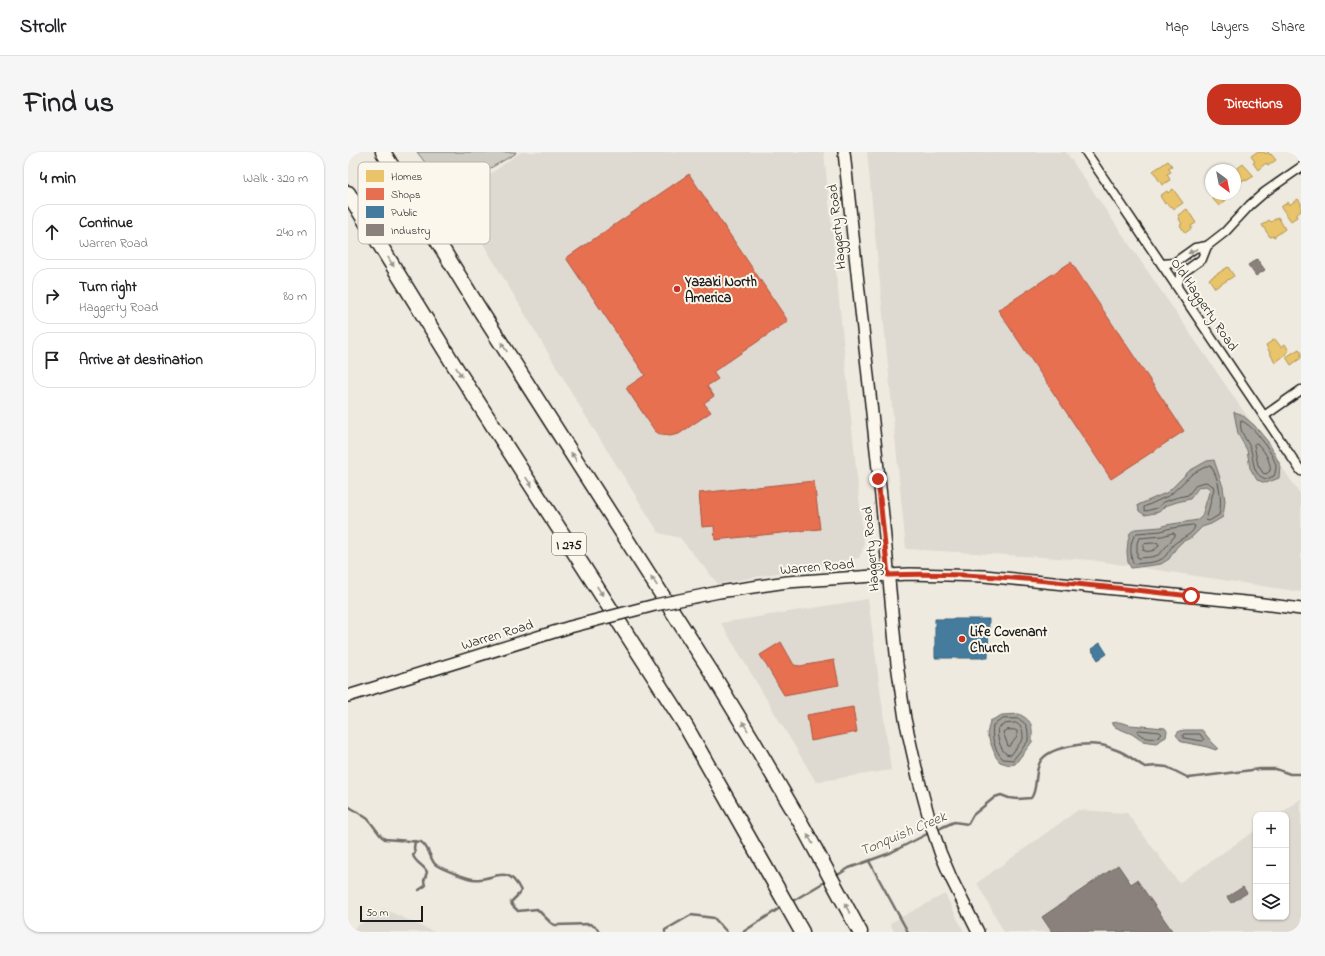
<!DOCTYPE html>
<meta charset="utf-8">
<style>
:root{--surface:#fff;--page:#f6f6f6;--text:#202124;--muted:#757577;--line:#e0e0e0;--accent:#c8321e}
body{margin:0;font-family:"Indie Flower",sans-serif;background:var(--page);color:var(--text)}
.controls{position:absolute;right:12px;bottom:12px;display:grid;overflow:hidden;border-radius:8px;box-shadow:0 1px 3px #0004}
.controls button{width:36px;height:36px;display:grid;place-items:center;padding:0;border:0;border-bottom:1px solid var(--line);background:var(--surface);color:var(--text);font:20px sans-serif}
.compass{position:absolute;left:857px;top:12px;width:36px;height:36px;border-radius:50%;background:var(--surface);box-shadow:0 1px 3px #0004;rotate:148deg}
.scale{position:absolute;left:12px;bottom:10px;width:63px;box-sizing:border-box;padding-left:4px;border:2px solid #1c1c1c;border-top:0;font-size:11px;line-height:14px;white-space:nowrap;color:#1c1c1c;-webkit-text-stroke:3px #fbf7ec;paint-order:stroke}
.stop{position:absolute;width:12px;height:12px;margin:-9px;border:3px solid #c8321e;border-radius:50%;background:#fff}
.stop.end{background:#c8321e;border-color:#fff;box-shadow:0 1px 4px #0008}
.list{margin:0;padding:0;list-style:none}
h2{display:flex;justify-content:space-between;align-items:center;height:52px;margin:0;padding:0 16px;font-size:17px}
h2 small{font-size:13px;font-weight:400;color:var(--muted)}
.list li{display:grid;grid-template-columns:26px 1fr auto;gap:12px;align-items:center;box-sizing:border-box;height:56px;margin:0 8px 8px;padding:0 8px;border:1px solid var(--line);border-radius:16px}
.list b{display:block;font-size:15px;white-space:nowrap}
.list p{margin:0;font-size:13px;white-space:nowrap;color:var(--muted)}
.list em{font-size:13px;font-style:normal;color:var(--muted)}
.icon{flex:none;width:22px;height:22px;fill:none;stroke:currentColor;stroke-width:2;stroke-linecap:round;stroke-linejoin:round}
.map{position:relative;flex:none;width:953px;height:780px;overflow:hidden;border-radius:16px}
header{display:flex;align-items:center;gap:24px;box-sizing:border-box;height:56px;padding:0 20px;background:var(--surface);border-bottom:1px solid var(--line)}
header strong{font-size:19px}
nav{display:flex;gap:22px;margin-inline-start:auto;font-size:14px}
.intro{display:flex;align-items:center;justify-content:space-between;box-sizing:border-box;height:96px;padding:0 24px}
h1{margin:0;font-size:28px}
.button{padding:10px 18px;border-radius:16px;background:var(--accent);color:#fff;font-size:14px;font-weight:700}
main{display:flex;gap:24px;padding:0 24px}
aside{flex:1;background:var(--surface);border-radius:16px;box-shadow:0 1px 3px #0004}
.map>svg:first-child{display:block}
.built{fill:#dedad1}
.green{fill:#ceccc2;stroke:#75746f}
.water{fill:#a6a39d;stroke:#6f6d69}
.homes{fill:#e9c46a;stroke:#ac9253}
.shops{fill:#e76f51;stroke:#aa5641}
.public{fill:#457b9d;stroke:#395e76}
.industry{fill:#8a817c;stroke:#69635f}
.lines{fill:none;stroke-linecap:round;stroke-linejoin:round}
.shore{stroke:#535250;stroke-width:1}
.stream{stroke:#6f6d69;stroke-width:2.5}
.street-casing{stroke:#1c1c1c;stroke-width:11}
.secondary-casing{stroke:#1c1c1c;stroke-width:14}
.highway-casing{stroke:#1c1c1c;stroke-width:17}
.street{stroke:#fbf7ec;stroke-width:8}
.secondary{stroke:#fbf7ec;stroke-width:11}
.highway{stroke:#fbf7ec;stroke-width:14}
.secondary-bridge-casing{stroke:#1c1c1c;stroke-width:14;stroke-linecap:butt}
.secondary-bridge{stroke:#fbf7ec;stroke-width:11}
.oneway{fill:#97948e}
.route{stroke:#c8321e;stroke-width:5}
.poi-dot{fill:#c8321e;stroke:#fbf7ec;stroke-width:1.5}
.labels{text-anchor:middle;stroke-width:4;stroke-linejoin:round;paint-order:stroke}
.shield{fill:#fbf7ec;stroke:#5f5e5a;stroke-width:1}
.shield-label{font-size:13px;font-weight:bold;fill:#1c1c1c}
.street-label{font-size:14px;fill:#1c1c1c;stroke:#fbf7ec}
.poi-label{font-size:14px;font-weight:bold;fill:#1c1c1c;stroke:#fbf7ec;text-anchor:start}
.water-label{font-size:15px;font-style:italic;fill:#5a5956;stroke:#fbf7ec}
.key{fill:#fbf7ec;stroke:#b8b5ae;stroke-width:1}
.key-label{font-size:11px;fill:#1c1c1c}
</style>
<header>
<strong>Strollr</strong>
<nav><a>Map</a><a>Layers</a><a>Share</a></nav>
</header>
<div class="intro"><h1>Find us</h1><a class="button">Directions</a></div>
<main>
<aside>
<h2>4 min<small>Walk · 320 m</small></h2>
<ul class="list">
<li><svg class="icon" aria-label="ahead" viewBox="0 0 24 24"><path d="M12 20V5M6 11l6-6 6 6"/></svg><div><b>Continue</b><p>Warren Road</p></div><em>240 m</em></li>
<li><svg class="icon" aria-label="right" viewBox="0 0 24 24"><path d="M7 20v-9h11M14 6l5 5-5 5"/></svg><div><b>Turn right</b><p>Haggerty Road</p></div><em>80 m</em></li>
<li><svg class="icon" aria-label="arrive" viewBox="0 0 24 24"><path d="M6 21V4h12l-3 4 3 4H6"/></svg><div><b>Arrive at destination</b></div></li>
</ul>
</aside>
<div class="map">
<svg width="953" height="780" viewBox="0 0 953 780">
<rect width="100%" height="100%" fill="#eeeadf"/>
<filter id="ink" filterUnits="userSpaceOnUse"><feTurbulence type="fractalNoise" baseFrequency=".025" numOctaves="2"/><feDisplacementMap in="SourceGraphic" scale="8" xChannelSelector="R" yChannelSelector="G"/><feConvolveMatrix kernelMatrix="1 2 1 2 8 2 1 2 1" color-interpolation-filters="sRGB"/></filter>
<g filter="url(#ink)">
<g class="built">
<polygon points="173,0 476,0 516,394 511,406 370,432 332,386 311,381 237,263 108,46"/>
<polygon points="519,0 718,0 953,343 953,440 743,408 558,397"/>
<polygon points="520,447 543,618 468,630 373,471"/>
<polygon points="953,647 953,780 656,780 629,731 730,658 779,661 831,731 908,678 908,765 938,765 938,663 930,663"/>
<polygon points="597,742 616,780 546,780 542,771"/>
<polygon points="36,757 86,780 0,780"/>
</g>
<polygon class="green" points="69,0 168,0 167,2 139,18 115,43 106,42 93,31"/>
<g class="water">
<polygon points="886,260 893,262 906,273 921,291 932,313 931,326 918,331 909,328 902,316 899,298 890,282"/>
<polygon points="866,308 875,335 877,349 875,365 863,372 854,375 844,385 834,390 828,396 821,407 813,412 783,416 780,410 779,400 780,389 782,381 787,377 813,375 818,373 850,368 854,364 862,337 858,334 851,335 842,347 829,350 817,354 811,360 797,363 791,359 790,353 820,340 841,319 859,309"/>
<path d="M671,562C686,570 684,574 684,590L667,612L662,613L652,610L648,605L639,582L642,569L654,563Z"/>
<polygon points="771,570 782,573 817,576 819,579 818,585 808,591 794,589 784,582 767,575 763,571"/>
<polygon points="837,578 854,578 863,589 870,596 868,598 856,594 834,590 828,583 831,579"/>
</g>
<g class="homes">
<polygon points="909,0 916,0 918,2 920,0 922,3 923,2 928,8 920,14 918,11 910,18 905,11 907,10 903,4"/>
<polygon points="820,9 824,14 820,16 823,20 819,22 822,28 814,33 805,19"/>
<polygon points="895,12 906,24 898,29 897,27 889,32 887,30 887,18"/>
<polygon points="825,37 835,51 826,57 824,54 822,55 819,51 817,52 812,44 819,39 820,41"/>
<polygon points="864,42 881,42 876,46 878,48 871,54 864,46 866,44"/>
<polygon points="950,47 953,51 953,59 948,63 949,65 943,69 933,55 940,50 941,53"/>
<polygon points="839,57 848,71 843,74 844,76 837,81 832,73 834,72 831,67 832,66 830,63"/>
<polygon points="930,65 937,77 926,85 925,84 922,85 914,73 921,68 923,70"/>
<polygon points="880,115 886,124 867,136 861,127"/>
<polygon points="927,187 933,195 937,192 941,199 938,201 938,202 927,211 918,193"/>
<polygon points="951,197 953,200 953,206 943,213 938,205"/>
</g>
<g class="shops">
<polygon points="341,22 440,169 365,220 370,227 359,234 366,244 356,251 363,260 331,282 322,284 313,283 307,279 278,236 297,223 218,106"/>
<polygon points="723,110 836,279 763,327 650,158"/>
<polygon points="466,329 472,377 367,388 366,374 354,375 351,341"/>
<polygon points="433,490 446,513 452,514 486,508 491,533 436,543 412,503"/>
<polygon points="505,555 509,580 463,589 459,563"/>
</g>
<g class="public">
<polygon points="587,467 641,467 640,506 587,506"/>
<polygon points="752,491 759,502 750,508 743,497"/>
</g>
<g class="industry">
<polygon points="909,107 917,118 908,124 900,113"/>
<polygon points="770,713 783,732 789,728 825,780 704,780 694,765"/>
<polygon points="895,735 899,741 883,751 879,745"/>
</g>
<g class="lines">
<g class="shore">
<path d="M893,269C904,271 926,302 928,314C928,317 927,321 926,324L918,327C904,323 906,309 903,298C900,288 890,280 893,269Z"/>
<path d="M908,291C915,295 924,311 922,319L918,322L915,321L910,313L906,293Z"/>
<path d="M862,313C871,324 875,349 871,363L861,369L858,368L866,337L865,334L858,330L849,332L840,343L827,346L816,350L809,356L798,359L796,358V355L822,343L844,322Z"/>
<path d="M845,373L847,374C845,383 833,386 826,392C821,397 819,405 812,408C805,411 794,411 787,412L785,411C782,403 781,387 789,381L813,379L819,377Z"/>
<path d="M825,381L827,382V384C822,389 814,401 810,403C804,406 797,405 791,406L789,405V391L791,386L814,384Z"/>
<path d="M810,391L811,393C808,399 800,401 795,398L796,392Z"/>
<path d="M670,567C681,572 680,577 680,589L665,608L655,607C646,598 643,584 645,573L655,567Z"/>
<path d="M668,571C675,575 675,579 675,587L663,603L658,602C652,596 648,584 650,576L657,572Z"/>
<polygon points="667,578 669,579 669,585 662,594 660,594 655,580 658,578"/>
<path d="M792,578L812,580L814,582C806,589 797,587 790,581V579Z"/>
<polygon points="836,582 852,582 856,588 854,589 836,586 835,584"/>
</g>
<g class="stream">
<path d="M0,654L20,667L33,684L37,687L73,690C81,695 81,704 86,711C90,716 113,724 120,726C143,733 158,707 173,739L171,742L163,750L164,753L170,759L189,757L203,771L207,773L242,772L249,776L251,780"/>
<path d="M588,678L606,670L620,672L625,663L647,645L653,643L661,646L670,647L683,646C690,638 686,621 692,610C701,594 736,591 753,593C759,594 765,597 771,599C781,603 788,610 797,615L809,614L819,615L841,626L912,617H928L942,622H953"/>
<path d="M67,689L66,696L67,701L65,703C67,711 76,713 79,720L76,729L77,734L71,738"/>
<polyline points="521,709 560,780"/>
<polyline points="488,724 501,716 542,701 583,680"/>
<polyline points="443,750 480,728"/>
<polyline points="317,780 317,778 343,763 366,766 379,780"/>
<polyline points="395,780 435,754"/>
</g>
<defs>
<g id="street">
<polyline points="738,0 953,319"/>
<polyline points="859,94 877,80 902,53 917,40 953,15"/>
<polyline points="814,112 826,111 847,96 859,94 854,107 833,122 829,134"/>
<polyline points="916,264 953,238"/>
</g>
<g id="secondary">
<polyline points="496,0 534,354 549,512 557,567 570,625 583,673 592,700 603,726 630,780"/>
<polyline points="371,440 439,430 540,423 562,422 636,424 907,451 953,457"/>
<polyline points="0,544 222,475"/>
</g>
<g id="highway">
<polyline points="35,0 130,155 362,518 405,589 454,673 512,780"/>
<polyline points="0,41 106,213 337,573 454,780"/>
</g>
</defs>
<use href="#street" class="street-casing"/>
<use href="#secondary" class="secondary-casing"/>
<use href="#highway" class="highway-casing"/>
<use href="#street" class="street"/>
<use href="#secondary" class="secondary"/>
<use href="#highway" class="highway"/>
<defs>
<polyline id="secondary-bridge" points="222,475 307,453 371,440"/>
</defs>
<use href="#secondary-bridge" class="secondary-bridge-casing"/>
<use href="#secondary-bridge" class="secondary-bridge"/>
</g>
<defs><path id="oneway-solid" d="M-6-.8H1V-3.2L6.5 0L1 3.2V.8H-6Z"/></defs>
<g class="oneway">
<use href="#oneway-solid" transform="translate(845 99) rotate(153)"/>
<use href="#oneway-solid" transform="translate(43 110) rotate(58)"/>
<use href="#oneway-solid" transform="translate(156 195) rotate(-123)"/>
<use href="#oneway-solid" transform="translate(111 220) rotate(57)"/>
<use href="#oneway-solid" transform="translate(226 305) rotate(-123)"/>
<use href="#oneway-solid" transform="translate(181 330) rotate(57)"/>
<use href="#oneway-solid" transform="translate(306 429) rotate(-123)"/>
<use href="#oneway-solid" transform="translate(252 439) rotate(57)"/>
<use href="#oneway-solid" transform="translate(397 574) rotate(-121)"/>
<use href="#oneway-solid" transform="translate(462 687) rotate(-119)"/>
<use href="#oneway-solid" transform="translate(499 756) rotate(-118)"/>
</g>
</g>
<g class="lines" filter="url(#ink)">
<path class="route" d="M530,327L540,423C641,419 743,434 843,444"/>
</g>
<g class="poi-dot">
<circle cx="329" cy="137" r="4"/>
<circle cx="614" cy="487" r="4"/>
</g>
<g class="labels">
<rect class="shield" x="204" y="381" width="34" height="22" rx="3"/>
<g class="shield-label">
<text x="221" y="397">I 275</text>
</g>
<g class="street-label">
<text transform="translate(488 75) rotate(-96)" y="5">Haggerty Road</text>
<text transform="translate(857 152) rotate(56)" y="5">Old Haggerty Road</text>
<text transform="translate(522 397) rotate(-95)" y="5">Haggerty Road</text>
<text transform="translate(469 414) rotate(-5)" y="5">Warren Road</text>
<text transform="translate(149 482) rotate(-17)" y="5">Warren Road</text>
</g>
<g class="poi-label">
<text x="337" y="134">Yazaki North<tspan x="337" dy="16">America</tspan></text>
<text x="622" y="484">Life Covenant<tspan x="622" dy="16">Church</tspan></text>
</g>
<g class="water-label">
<text transform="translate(555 681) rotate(-23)" y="5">Tonquish Creek</text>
</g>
</g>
<rect x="10" y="10" width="132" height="82" rx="6" class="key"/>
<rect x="18" y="18" width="18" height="12" fill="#e9c46a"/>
<rect x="18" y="36" width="18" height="12" fill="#e76f51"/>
<rect x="18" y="54" width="18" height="12" fill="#457b9d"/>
<rect x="18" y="72" width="18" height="12" fill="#8a817c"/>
<g class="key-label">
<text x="43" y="28">Homes</text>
<text x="43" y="46">Shops</text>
<text x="43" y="64">Public</text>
<text x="43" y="82">Industry</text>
</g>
</svg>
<div class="controls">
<button>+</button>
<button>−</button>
<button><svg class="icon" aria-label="layers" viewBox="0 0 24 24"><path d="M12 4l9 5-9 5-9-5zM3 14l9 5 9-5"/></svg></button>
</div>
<svg class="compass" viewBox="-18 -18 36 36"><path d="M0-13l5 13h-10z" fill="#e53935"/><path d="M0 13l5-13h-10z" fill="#757577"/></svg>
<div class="scale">50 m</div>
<div class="stop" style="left:843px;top:444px"></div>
<div class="stop end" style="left:530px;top:327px"></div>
</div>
</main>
